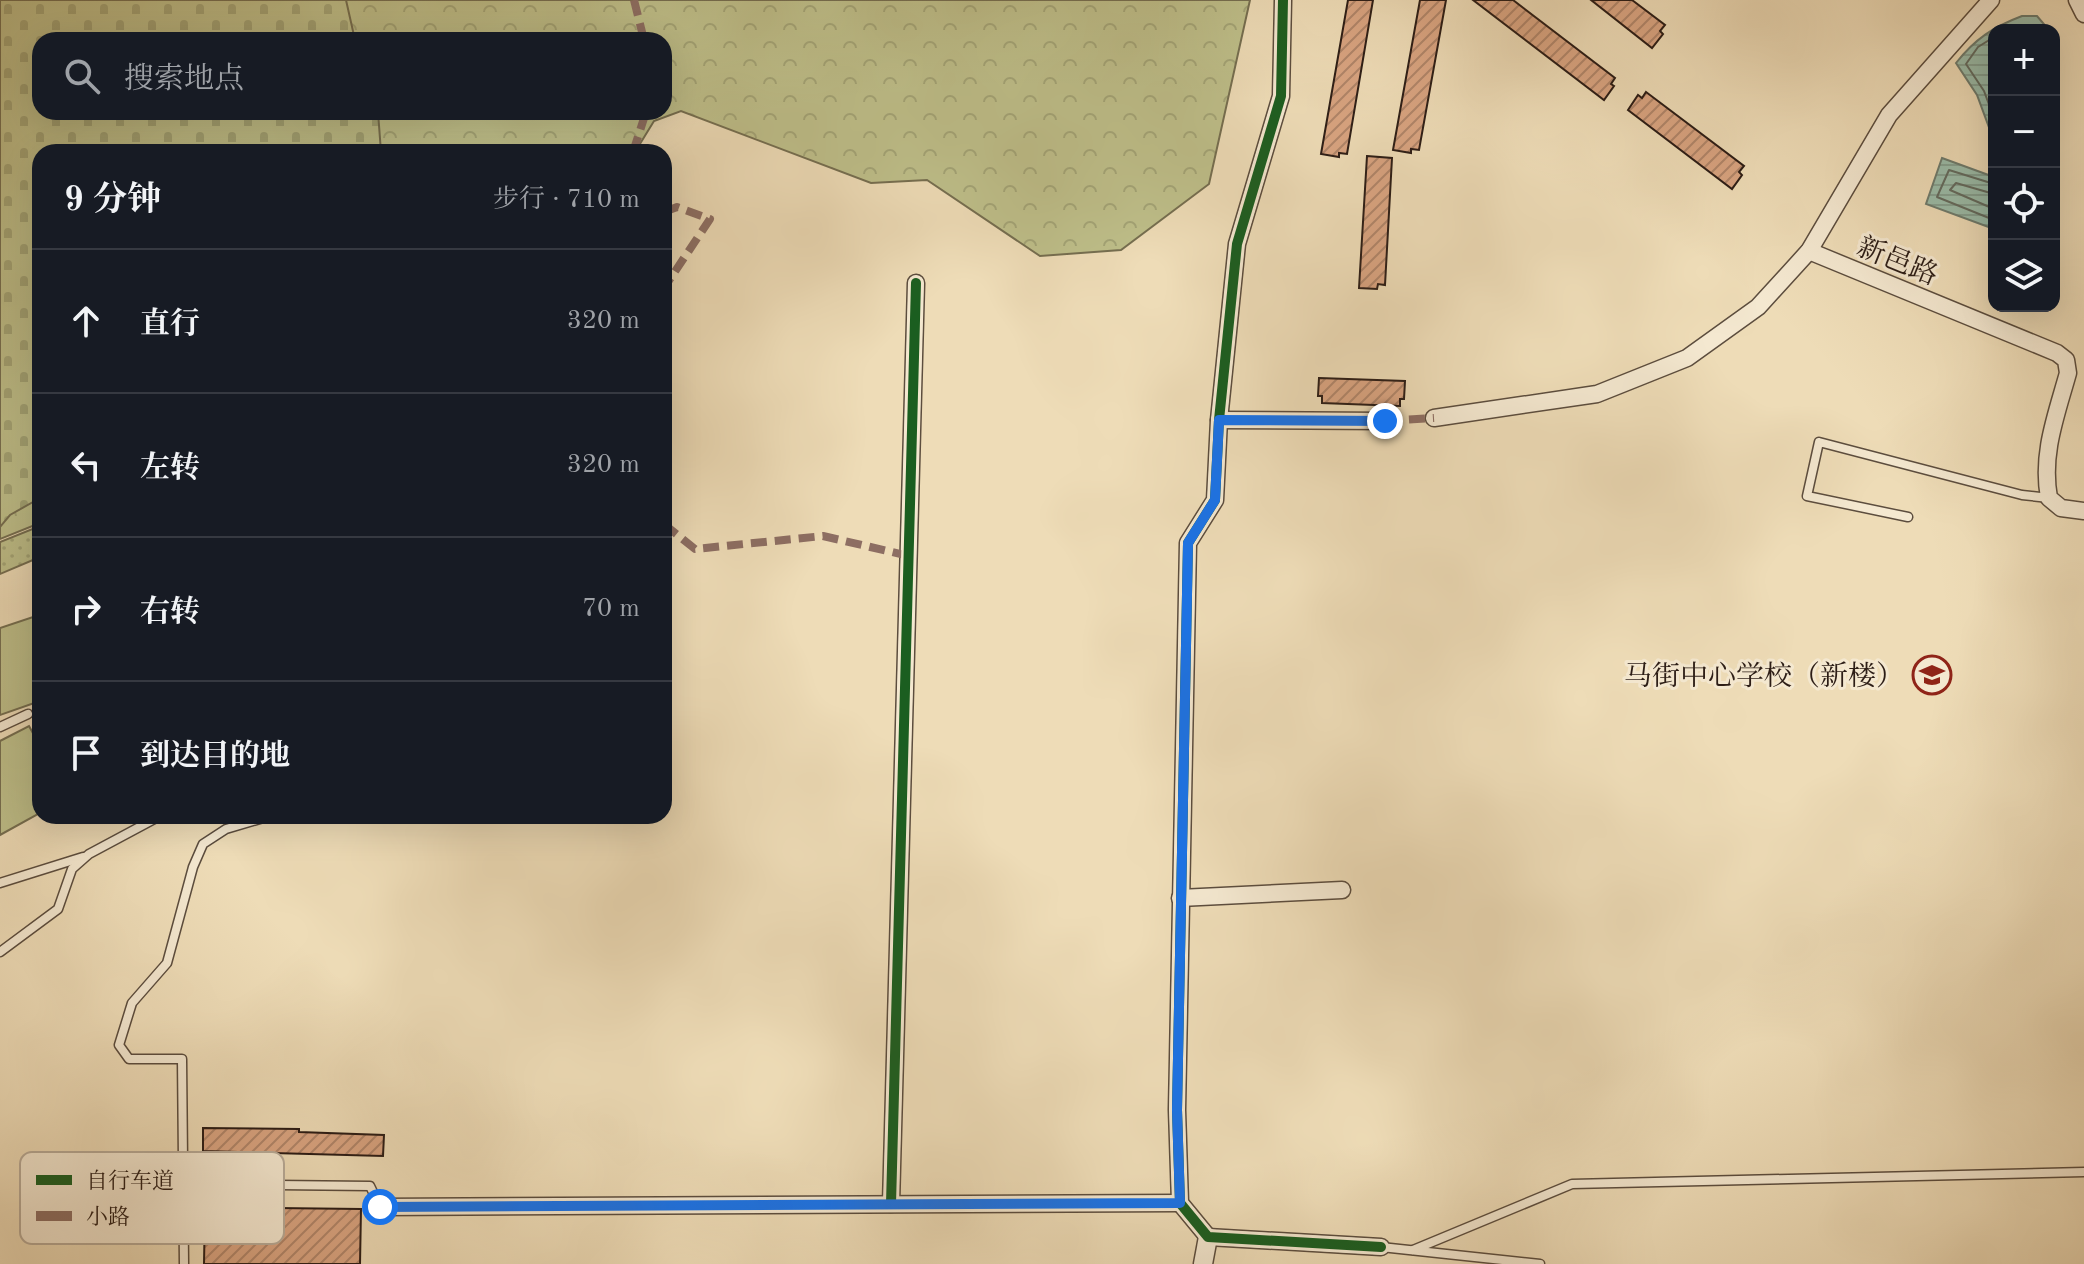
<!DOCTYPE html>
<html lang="zh">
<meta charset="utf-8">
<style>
:root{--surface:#171b24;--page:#20242c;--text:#f1f3f6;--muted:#9ea1a6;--line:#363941}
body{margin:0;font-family:"Old Standard TT","Noto Serif SC",serif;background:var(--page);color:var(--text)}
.controls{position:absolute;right:24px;top:24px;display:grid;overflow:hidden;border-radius:16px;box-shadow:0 8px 32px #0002}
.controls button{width:72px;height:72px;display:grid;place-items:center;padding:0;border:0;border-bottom:2px solid var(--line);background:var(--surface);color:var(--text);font:40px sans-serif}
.stop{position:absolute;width:24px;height:24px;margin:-18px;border:6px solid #1a73e8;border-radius:50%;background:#fff}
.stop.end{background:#1a73e8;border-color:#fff;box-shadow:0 2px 8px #0008}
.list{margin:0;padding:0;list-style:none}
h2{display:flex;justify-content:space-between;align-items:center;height:104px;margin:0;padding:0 32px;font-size:34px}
h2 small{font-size:26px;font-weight:400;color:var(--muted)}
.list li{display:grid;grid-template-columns:52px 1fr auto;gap:24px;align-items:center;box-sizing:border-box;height:144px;padding:0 32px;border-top:2px solid var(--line)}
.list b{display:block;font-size:30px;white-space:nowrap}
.list em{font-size:26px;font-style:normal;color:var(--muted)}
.icon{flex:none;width:44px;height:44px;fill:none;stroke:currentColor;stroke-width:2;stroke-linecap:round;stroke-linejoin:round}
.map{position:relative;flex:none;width:2084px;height:1264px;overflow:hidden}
.search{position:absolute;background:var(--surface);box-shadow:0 8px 32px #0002;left:32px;top:32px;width:640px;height:88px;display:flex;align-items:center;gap:20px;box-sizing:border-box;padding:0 28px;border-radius:24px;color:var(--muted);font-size:30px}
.panel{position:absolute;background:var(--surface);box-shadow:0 8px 32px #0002;left:32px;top:144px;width:640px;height:680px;border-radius:24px}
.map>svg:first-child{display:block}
.forest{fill:url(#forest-crowns);stroke:#756e50;stroke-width:2;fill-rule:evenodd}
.cemetery{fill:url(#cemetery-stones);stroke:#756e50;stroke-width:2}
.park{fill:url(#park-dots);stroke:#756e50;stroke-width:2}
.pitch{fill:#bebf8a;stroke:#756e50;stroke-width:2}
.water{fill:url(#water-rules);stroke:#6f7c6e;stroke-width:2}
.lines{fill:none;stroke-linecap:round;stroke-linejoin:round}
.shore{stroke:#646c60;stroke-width:2}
.building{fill:url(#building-hatch);stroke:#2c1d16;stroke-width:2}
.service-casing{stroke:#5c4d3e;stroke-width:11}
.minor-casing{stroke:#5c4d3e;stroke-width:19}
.tertiary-casing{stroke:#5c4d3e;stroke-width:21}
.path{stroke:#2c1d16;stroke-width:3;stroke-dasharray:6 4;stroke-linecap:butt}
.service{stroke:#f4e8d0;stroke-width:8}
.minor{stroke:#f4e8d0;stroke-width:16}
.tertiary{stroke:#f4e8d0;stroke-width:18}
.quiet{stroke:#8d6e63;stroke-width:8;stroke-dasharray:16 8;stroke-linecap:butt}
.cycleway-casing{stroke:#f4e8d0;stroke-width:15}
.cycleway{stroke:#1b5e20;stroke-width:10}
.route{stroke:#1a73e8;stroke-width:10}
.labels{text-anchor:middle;stroke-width:6;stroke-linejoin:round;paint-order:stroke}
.street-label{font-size:28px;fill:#2c1d16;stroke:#f4e8d0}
.poi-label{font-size:28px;fill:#2c1d16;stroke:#f4e8d0;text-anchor:end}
.key{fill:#f4e8d0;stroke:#b8ab98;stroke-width:2}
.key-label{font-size:22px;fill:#2c1d16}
</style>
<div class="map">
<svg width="2084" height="1264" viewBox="0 0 2084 1264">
<defs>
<pattern id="forest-crowns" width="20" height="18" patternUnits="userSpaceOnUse" patternTransform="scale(2)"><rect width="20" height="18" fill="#bebf8a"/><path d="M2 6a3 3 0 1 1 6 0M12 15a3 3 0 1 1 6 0" fill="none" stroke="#a3a476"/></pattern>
<pattern id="cemetery-stones" width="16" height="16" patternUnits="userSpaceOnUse" patternTransform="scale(2)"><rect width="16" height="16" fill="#bebf8a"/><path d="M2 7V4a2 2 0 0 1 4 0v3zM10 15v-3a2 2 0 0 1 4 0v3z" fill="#a3a476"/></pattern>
<pattern id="park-dots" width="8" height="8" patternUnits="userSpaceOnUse" patternTransform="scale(2)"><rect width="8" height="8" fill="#bebf8a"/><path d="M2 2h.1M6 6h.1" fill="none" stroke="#a3a476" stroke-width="1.8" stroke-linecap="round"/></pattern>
<pattern id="water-rules" width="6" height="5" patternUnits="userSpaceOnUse" patternTransform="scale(2)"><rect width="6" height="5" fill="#9bbca9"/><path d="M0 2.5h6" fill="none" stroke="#86a191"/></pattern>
<pattern id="building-hatch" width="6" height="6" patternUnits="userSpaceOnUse" patternTransform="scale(2)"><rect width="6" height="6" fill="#d9a481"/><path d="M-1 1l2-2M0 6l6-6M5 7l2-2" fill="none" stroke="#b08569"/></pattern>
</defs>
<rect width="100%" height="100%" fill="#eedcb7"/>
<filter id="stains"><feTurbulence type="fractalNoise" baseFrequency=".0025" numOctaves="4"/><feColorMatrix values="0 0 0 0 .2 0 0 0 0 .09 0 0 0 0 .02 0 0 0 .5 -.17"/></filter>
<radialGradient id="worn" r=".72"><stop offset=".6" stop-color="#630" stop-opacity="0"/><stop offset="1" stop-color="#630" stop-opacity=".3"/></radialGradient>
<path class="forest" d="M0,0H1250L1209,184L1121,250L1040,256L927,180L871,183L681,111L654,121L635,152H40V523L0,539ZM40,40H664V112H40Z"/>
<polygon class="cemetery" points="0,0 346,0 355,40 40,40 40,112 378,112 381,152 40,152 40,498 10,515 0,527"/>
<polygon class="park" points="40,526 40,557 0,574 0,542"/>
<g class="pitch">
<polygon points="33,617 40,639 40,701 0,715 0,628"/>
<polygon points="29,726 40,746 40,813 0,835 0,741"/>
</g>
<g class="water">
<path d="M2022,16H2037L2049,30H1994V128L1990,130L1977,95L1956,63C1975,39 1993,27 2022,16Z"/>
<polygon points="1942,158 1994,177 1994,229 1926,204"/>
</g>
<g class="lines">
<g class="shore">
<polyline points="1994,37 1978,47 1966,64 1984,91 1994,118"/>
<polyline points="1994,184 1949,170 1937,197 1994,220"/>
<polyline points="1994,194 1956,183 1950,190 1994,209"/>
</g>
</g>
<g class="building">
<polygon points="1348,0 1373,0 1347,154 1339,153 1339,157 1321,154"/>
<polygon points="1420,0 1446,0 1419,150 1411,149 1411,153 1393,150"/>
<polygon points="1473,0 1513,0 1615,78 1611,84 1614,86 1604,100"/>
<polygon points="1591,0 1632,0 1665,25 1660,31 1663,34 1652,48"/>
<polygon points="1646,92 1744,166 1739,172 1742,175 1732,189 1628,110 1638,95 1642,98"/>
<polygon points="1367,156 1392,158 1385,285 1378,284 1377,289 1359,288"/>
<polygon points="1319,378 1405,381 1404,399 1400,399 1400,406 1322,403 1322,396 1318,396"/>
<polygon points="203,1128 299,1129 299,1132 384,1135 383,1156 203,1151"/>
<polygon points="205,1207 361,1209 360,1264 204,1264"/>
</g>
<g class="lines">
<defs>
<g id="service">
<polyline points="1908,517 1807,496 1819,442 2022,495 2049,498"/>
<polyline points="0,727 28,714"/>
<polyline points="0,883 83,857"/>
<polyline points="0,952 58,909 72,869 89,854 160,816"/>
<polyline points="184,1184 370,1186 380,1207"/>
<polyline points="1381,1247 1540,1264"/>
<polyline points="1413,1250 1572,1184 2084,1172"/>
<polyline points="184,1264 182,1059 129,1059 119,1045 132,1003 167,963 193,867 203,844 226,829 270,816"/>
</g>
<g id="minor">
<polyline points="1283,0 1281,96 1237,244 1219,420 1215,500 1188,543 1177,1110 1180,1203 1208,1237 1381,1247"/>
<polyline points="2077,0 2084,14"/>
<path d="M1809,251L2057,353L2066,360L2068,373C2056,416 2041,454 2049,498L2061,508L2084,511"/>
<polyline points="1434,418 1597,394 1687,358 1758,307 1809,251 1889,115 1991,0"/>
<polyline points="1219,420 1385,421"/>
<polyline points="1180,898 1342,890"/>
<polyline points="891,1204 916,283"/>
<polyline points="380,1207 1180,1203"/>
</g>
<polyline id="tertiary" points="1203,1264 1208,1237"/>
</defs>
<use href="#service" class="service-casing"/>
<use href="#minor" class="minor-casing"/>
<use href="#tertiary" class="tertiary-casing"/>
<polyline class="path" points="246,1153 246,1174"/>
<use href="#service" class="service"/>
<use href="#minor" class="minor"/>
<use href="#tertiary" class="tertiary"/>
<g class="quiet">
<polyline points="634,0 644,40"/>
<polyline points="633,152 646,112"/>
<polyline points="664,212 677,207 710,219 664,288"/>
<polyline points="1385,421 1434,418"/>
<polyline points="664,524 695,549 823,536 909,556"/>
</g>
<defs>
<g id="cycleway">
<polyline points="1283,0 1281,96 1237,244 1219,420 1215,500 1188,543 1177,1110 1180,1203 1208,1237 1381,1247"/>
<polyline points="891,1204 916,283"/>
</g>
</defs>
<use href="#cycleway" class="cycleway-casing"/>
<use href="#cycleway" class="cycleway"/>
</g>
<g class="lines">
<polyline class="route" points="380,1207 1180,1203 1177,1110 1188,543 1215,500 1219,420 1385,421"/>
</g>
<defs>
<symbol id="school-ring" viewBox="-11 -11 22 22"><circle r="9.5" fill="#f4e8d0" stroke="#8f2418" stroke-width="1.5"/><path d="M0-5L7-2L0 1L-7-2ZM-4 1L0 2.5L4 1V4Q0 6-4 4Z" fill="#8f2418"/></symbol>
</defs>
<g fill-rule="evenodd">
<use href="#school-ring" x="1910" y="653" width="44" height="44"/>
</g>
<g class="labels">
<g class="street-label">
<text transform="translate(1898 260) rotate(22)" y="10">新邑路</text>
</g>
<g class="poi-label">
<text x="1904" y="685">马街中心学校（新楼）</text>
</g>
</g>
<rect x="20" y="1152" width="264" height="92" rx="12" class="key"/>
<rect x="36" y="1175" width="36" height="10" fill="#1b5e20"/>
<rect x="36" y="1211" width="36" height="10" fill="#8d6e63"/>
<g class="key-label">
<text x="86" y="1188">自行车道</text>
<text x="86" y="1224">小路</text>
</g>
<rect width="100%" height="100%" filter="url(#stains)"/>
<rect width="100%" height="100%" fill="url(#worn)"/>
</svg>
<div class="controls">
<button>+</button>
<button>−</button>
<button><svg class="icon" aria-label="locate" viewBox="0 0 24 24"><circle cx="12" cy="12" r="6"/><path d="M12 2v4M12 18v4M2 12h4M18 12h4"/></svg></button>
<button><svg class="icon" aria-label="layers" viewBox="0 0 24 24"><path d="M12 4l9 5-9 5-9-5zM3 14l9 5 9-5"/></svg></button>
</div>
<div class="stop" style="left:380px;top:1207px"></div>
<div class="stop end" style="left:1385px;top:421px"></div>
<div class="search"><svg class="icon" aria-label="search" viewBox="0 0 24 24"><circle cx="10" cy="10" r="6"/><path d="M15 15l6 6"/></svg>搜索地点</div>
<section class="panel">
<h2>9 分钟<small>步行 · 710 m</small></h2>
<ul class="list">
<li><svg class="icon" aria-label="ahead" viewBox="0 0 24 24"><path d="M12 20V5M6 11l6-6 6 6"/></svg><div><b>直行</b></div><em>320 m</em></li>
<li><svg class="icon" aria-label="left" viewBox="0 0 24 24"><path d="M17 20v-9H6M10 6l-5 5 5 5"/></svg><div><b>左转</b></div><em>320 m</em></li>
<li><svg class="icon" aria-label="right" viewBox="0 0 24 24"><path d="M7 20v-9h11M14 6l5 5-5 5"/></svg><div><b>右转</b></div><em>70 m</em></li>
<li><svg class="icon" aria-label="arrive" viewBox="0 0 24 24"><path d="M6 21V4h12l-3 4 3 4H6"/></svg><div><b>到达目的地</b></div></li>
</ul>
</section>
</div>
